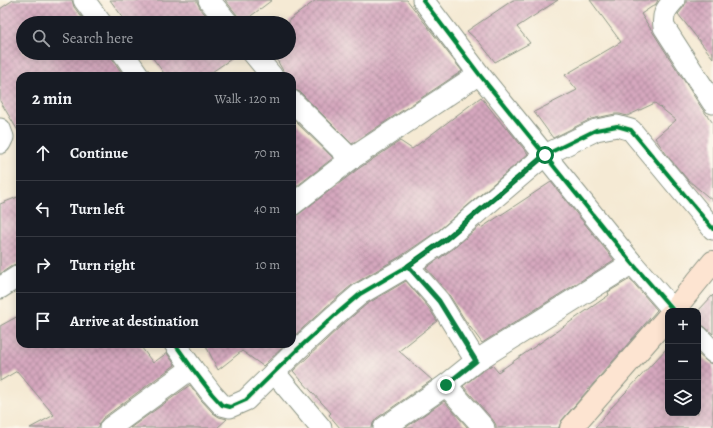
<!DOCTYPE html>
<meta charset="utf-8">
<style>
:root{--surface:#171b24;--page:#20242c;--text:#f1f3f6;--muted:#9ea1a6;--line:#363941}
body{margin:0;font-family:Alegreya,serif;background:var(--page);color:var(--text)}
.controls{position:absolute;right:12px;bottom:12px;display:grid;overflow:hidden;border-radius:8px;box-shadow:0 2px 10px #0003}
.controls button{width:36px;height:36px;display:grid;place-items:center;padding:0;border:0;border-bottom:1px solid var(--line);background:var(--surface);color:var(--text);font:20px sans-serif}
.stop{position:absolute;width:12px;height:12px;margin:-9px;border:3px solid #0b8043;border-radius:50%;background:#fff}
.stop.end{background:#0b8043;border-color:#fff;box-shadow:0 1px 4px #0008}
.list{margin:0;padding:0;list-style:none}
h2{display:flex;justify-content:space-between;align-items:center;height:52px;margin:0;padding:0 16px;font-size:17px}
h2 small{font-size:13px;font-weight:400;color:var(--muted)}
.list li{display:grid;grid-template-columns:26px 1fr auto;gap:12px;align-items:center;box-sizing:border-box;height:56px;padding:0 16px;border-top:1px solid var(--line)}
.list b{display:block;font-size:15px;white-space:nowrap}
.list em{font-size:13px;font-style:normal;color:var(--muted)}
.icon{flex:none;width:22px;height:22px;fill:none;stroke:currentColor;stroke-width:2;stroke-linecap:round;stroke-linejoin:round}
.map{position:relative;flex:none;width:713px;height:428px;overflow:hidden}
.search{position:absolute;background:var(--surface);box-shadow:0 2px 10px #0003;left:16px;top:16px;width:280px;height:44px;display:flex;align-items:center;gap:10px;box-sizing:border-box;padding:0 14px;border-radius:22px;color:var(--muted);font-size:15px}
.panel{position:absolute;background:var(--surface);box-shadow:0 2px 10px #0003;left:16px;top:72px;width:280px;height:276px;border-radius:12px}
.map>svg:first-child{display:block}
.building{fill:url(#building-cross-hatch)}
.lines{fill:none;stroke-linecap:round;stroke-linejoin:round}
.street-casing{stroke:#8a9484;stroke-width:23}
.secondary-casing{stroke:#8a9484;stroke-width:24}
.street{stroke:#fff;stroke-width:21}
.secondary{stroke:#fde4d1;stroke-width:22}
.cycleway-casing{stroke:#fbf7ec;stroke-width:6}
.cycleway{stroke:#00873e;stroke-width:4}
.route{stroke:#0b8043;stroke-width:5}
</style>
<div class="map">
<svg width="713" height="428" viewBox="0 0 713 428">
<defs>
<pattern id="building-cross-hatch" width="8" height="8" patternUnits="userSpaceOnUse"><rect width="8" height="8" fill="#d5a7be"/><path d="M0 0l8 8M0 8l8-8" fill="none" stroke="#ac899b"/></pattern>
</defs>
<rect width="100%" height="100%" fill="#fbf7ec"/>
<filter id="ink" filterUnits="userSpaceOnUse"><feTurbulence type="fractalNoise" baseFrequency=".025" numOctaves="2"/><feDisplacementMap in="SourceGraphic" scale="8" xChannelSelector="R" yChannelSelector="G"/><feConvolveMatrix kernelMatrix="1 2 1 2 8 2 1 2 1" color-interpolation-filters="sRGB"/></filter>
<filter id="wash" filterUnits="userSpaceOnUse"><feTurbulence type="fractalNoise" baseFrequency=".012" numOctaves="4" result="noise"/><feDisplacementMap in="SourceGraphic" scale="16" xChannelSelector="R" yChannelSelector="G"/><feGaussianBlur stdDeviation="0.9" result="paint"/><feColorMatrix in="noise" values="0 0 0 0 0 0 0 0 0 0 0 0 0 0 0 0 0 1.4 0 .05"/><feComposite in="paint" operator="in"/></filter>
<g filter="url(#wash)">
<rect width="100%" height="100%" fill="#f5ead4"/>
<g id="blocks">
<g class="building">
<polygon points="13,0 72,0 74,7 86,23 23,23 23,53 111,53 113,60 124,76 20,76 20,134 0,101 0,9"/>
<polygon points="110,0 197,0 197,2 200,8 212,23 127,23"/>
<polygon points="225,0 272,0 243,22 239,19 237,15"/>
<polygon points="316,0 407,0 462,71 352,144 300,92 292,89 292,76 286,76 273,53 289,53 289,20"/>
<polygon points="513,0 558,0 517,27 530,43 495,62 480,43 467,31"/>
<polygon points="590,0 658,0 656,4 641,14 703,110 713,123 713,201 688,180 669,158 655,138 676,120 655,103 627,116 620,114 615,114 591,119 553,138 534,112 577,90 565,75 621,42"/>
<polygon points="686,0 713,0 713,58 678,14 683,8 686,3"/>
<polygon points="149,53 240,53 206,76 166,76"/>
<polygon points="481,97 506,129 507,128 528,154 439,230 401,256 352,285 326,307 292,338 292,217 299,214 358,169 400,141 412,149"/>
<polygon points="295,121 333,158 292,190 292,124"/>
<polygon points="551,182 614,260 482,343 465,320 448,293 426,268 454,248 480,226 481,228"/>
<polygon points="20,196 20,263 13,265 0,274 0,204"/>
<polygon points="630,279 657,310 562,420 559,427 558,428 496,428 496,425 493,420 463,386 481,372 492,365 498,372 609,295 608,292"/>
<polygon points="406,281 429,308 437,321 399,351 432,380 377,418 373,423 372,428 340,428 329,415 331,413 293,371 342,325 367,304"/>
<polygon points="713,295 713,334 706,328 702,325 698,324 698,311"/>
<polygon points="20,315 20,344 139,344 153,363 167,353 175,365 103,418 99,423 98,428 30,428 54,415 17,371 0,381 0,326"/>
<polygon points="205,344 286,344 263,366 242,351 218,370"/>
<polygon points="668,347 668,413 698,413 698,354 705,360 709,363 713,364 713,428 595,428 610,409"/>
<polygon points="190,385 202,401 213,413 219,417 227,419 217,428 130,428"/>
<polygon points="444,401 468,428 405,428"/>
</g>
</g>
</g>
<g filter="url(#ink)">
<use href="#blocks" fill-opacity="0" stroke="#8a9484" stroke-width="1"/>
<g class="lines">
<defs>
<g id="street">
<polyline points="84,0 101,23"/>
<polyline points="209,0 228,23"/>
<polyline points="423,0 479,74 632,263 674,311"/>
<path d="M674,0C666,9 662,14 664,27L713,103"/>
<polyline points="123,53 139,76"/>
<polyline points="253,53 272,76"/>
<polyline points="292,101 351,159"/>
<polyline points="0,129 3,137 0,143"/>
<polyline points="292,205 351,159 479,74"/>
<polyline points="408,266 439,301 476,361"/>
<polyline points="0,288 20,275"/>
<polyline points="698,336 713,352"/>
<polyline points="175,344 192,368 212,394 222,405 230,407 246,400 298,349 334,316 360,294 408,266 446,239 545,155 596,130 617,126 631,130 713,229"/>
<polyline points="274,372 321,428"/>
<polyline points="446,385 476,361 632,263"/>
<polyline points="110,428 192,368"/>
<polyline points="384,428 446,385 484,428"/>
</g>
<g id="secondary">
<polyline points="673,311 713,262"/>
<polyline points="571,428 668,317"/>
</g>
</defs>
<use href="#street" class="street-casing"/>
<use href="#secondary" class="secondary-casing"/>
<use href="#street" class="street"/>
<use href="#secondary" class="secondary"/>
<defs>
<g id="cycleway">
<polyline points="423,0 479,74 632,263 674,311"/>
<polyline points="175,344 192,368 212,394 222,405 230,407 246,400 298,349 334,316 360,294 408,266 446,239 545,155 596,130 617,126 631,130 713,229"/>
</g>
</defs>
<use href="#cycleway" class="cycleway-casing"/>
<use href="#cycleway" class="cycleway"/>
</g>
</g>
<g class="lines" filter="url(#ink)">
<polyline class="route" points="446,385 476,361 439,301 408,266 446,239 545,155"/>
</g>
</svg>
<div class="controls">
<button>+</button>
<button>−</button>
<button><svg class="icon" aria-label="layers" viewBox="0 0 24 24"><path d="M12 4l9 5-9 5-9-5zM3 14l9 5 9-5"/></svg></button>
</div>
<div class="stop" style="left:545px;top:155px"></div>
<div class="stop end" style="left:446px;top:385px"></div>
<div class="search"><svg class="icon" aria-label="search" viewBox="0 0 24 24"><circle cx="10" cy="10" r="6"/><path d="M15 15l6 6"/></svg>Search here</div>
<section class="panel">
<h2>2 min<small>Walk · 120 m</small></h2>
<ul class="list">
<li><svg class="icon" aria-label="ahead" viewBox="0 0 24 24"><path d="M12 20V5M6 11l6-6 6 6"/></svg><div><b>Continue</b></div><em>70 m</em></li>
<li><svg class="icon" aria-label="left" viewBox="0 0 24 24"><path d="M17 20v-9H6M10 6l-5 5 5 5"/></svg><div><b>Turn left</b></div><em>40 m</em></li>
<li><svg class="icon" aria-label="right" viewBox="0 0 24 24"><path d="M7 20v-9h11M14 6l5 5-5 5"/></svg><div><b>Turn right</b></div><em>10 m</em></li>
<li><svg class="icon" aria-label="arrive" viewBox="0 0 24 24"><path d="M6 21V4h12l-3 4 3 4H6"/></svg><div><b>Arrive at destination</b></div></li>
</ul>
</section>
</div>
